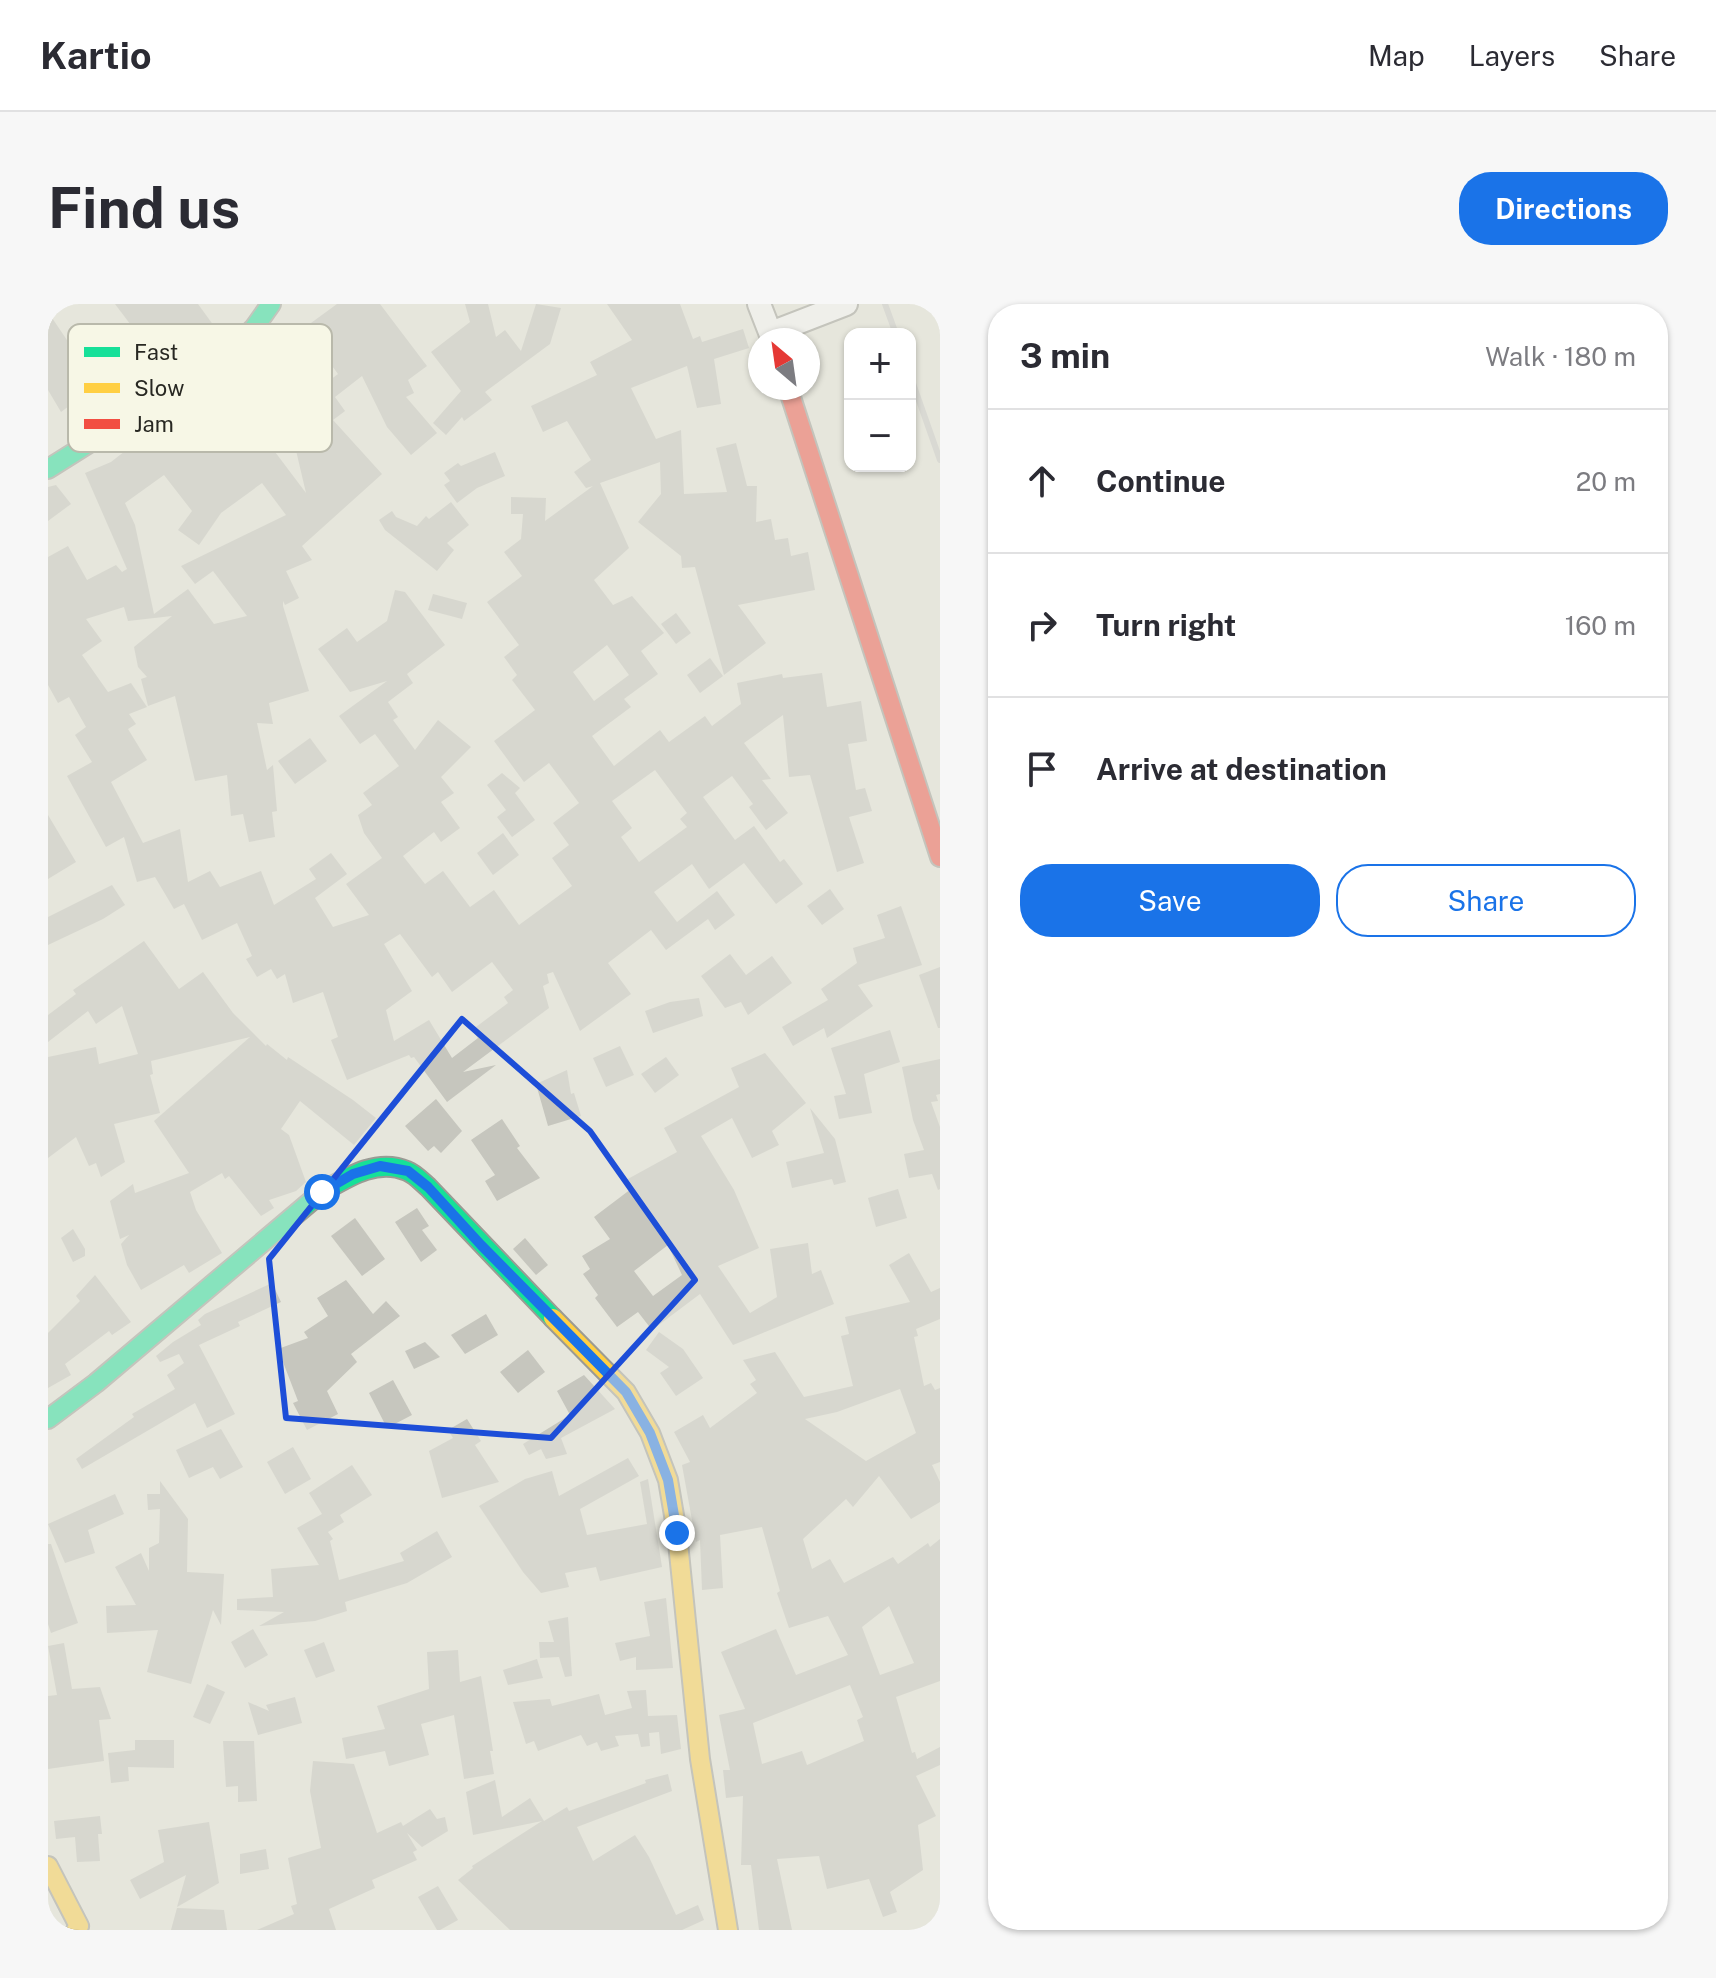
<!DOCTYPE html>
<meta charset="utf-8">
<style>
:root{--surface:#fff;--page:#f7f7f7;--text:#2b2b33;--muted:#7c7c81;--line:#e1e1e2;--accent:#1a73e8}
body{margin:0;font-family:"Public Sans",sans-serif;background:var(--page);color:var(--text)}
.controls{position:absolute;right:24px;top:24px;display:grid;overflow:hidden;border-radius:16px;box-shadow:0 2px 6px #0004}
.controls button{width:72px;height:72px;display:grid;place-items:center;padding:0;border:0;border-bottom:2px solid var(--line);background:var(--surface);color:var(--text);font:40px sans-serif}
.compass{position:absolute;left:700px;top:24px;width:72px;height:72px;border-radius:50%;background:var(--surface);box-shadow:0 2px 6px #0004;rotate:331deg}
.stop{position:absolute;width:24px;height:24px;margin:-18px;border:6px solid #1a73e8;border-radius:50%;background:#fff}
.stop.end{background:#1a73e8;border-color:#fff;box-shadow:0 2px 8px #0008}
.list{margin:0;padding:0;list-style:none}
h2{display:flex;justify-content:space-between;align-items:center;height:104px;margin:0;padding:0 32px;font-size:34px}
h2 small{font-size:26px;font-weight:400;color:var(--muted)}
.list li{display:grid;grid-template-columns:52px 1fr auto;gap:24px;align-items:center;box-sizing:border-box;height:144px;padding:0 32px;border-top:2px solid var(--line)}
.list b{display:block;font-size:30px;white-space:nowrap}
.list em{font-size:26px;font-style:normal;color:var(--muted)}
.actions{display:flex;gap:16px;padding:24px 32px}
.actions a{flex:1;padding:18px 0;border:2px solid var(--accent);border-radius:32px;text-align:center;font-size:28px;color:var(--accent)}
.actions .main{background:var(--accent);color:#fff}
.icon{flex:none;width:44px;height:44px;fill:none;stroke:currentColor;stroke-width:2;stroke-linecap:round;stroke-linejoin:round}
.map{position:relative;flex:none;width:892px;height:1626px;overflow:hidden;border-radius:32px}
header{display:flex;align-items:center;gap:48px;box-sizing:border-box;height:112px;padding:0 40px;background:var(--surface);border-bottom:2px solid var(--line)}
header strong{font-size:38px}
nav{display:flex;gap:44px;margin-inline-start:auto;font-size:28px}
.intro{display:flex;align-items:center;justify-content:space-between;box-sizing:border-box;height:192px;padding:0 48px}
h1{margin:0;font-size:56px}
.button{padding:20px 36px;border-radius:32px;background:var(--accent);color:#fff;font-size:28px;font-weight:700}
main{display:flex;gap:48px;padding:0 48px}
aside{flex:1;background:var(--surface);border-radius:32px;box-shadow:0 2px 6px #0004}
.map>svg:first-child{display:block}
.building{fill:#c6c6be;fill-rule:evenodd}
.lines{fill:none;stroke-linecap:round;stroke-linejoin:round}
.street-casing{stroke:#9b9b94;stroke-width:26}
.fast-casing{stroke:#9b9b94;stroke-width:22}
.slow-casing{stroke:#9b9b94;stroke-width:22}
.jam-casing{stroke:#9b9b94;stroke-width:22}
.street{stroke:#fbfbfa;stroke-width:22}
.fast{stroke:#16e098;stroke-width:18}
.slow{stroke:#ffcf43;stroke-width:18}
.jam{stroke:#f24e42;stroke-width:18}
.rail{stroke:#cacac7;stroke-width:6}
.route{stroke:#1a73e8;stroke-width:10}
.marked{fill:none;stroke:#1d4ed8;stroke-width:6;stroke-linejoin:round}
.key{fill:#f7f7e6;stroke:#b9b9ab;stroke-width:2}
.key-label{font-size:22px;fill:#282822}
</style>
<header>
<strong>Kartio</strong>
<nav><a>Map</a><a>Layers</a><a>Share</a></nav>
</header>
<div class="intro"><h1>Find us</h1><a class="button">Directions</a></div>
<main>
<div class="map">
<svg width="892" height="1626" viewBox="0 0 892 1626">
<rect width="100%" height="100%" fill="#e6e6dc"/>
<g class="building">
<polygon points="67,0 150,0 166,22 113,61"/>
<path d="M289,0H332L379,62L360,76L366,89L358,93L389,129L363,151L339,123L314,72L287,93L297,107L285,116L334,170L254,242L264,256L238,267L251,294L237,301L235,297V302L261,387L221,399L225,420L209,419L219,466L225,461L229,507L224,508L227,533L201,538L195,510L183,512L179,471L147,477L127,392L100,402L93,375L99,373L90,363L86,343L124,312L80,317L76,303L38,315L54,337L34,351L60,388L83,379L99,403L81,410L88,420L80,425L99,456L63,478L95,539L132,525L140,578L162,567L172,583L213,567L226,601L268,575L261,565L283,549L299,570L267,594L285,623L321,611L298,580L334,554L316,529L310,511L324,501L315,489L351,462L327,430L312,440L291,412L339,377L302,388L270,345L299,324L309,338L339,317L347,286L357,288L397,341L359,370L365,379L340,398L350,413L345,416L367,446L390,416L423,443L393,473L406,489L393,498L412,524L393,538L386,528L355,552L377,580L395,567L422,603L446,586L471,621L524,582L504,554L521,541L505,519L531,499L501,459L476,478L446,437L487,406L464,376L469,371L456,353L471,341L439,298L474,272L456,248L473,235L475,210H463V193L498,194L497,217L545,182L538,184L526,168L543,156L519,117L495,128L483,102L549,71L542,58L584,36L559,0H632L645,35L652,32L654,38L695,25L701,44L666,55L673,100L649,104L639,62L583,84L608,135L633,126L636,190L679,188L668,144L688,139L699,182H709L708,218L723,215L727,236L740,234L743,252L760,248L767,286L690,301L718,339L676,371L647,263L634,264L633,252L590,218L613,190L612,158L552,179L581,244L546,276L565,301L584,292L616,329L593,347L610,370L576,395L583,403L544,432L566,462L612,426L621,438L657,412L664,422L693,400L689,379L734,370L735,374L774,369L779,403L813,397L819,437L800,440L808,486L817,484L824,507L801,513L816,559L789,568L762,471L741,473L735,411L696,439L723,475L714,476L740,509L718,526L701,503L705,500L684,472L655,493L687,536L706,522L732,558L736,555L755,580L728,600L696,559L661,585L644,560L606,588L629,618L669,587L687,611L667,626L660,615L618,646L603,626L560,659L583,690L532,727L505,668L499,670L501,679L495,682L501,704L415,768L448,761L399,798L366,753L363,754L361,751L299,776L283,736L290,733L275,688L245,699L237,670L229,675L223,665L209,673L198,655L204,652L189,619L154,636L136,600L126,605L107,573L89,578L76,533L58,543L19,472L44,458L27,431L38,423L21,393L10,399L0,381V253L20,242L39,276L68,261L74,268L79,265L37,169L63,158L127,108L145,132L178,112L167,94L184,77L213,57L228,80L207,95L213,101L179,136L212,128L258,189L242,121L278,113L262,91L290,70L271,44L267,47L252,27ZM116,171L144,207L130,226L151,241L173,209L214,179L238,211L133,262L147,280L165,267L199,312L166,320L140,285L106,310L87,221L77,199ZM559,341L581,371L546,397L525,368ZM607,466L639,509L632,515L639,523L591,558L573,533L584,524L564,497ZM352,630L384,673L390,668L404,688L444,658L465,686L456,693L460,699L424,726L430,734L404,754L381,716L346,737L338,706L364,687L336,640Z"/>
<polygon points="417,0 440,0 448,33 457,26 473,47 488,0 513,4 502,40 437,88 444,96 416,117 414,113 398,131 385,119 413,87 383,48 422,18"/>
<polygon points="0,8 23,42 42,28 65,59 54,68 73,93 44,115 29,96 13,108 0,86"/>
<polygon points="447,148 457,172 429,184 409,199 396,181 402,177 396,169 410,159 413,162"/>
<polygon points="8,181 23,200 0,217 0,183"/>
<polygon points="403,198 421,221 399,239 406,246 389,267 337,226 331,216 344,207 348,213 369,222 378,212 381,215"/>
<polygon points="385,290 419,299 414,315 380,306"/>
<polygon points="628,309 643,329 628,340 613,320"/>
<polygon points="662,354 675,372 652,389 639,371"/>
<polygon points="262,434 279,457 247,480 230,457"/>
<polygon points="454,469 472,484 467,489 487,516 464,533 449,513 458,506 439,481"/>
<polygon points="0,511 28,558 0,575"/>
<polygon points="455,529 471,551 445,571 429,549"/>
<polygon points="64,581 77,601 55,615 0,641 0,613"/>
<polygon points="782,585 796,605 774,621 759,602"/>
<polygon points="853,602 874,661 810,681 825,702 779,734 776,724 745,742 734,723 780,696 773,685 809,659 805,644 837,634 829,611"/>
<polygon points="96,637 131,685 155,668 185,709 218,742 219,740 239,756 240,753 305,796 328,814 306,841 252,797 233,825 241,831 258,878 248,887 221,896 226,904 213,912 181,872 177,875 174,869 142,888 148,906 174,949 141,969 136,961 93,986 79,961 73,940 81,931 72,935 62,897 85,880 87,889 141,869 106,817 202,733 103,757 105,770 102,771 112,809 66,820 77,858 53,873 48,859 41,862 28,833 0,854 0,753 48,743 51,760 90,750 74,702 48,720 40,707 0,738 0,711 28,690 25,686"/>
<polygon points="682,650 698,671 724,652 744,679 700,711 693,698 677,704 653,672"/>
<polygon points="892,663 892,724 890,724 871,671"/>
<polygon points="651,694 655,712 605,729 597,707 622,698"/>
<polygon points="842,726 852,758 816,770 824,809 791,815 786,792 798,790 783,744"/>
<polygon points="572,742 586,771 558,783 545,754"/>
<path d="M717,749L758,799L724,827L731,841L704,854L684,814L653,832L686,886L711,944L670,962L702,1009L729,993L722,945L760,939L764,970L773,966L786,1000L685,1041L652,990L604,1026L590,1008L569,1023L547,994L550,991L535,970L542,965L534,952L562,935L546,913L583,885L578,876L629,848L616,824L691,783L683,764ZM620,941L634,971L605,992L586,967Z"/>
<polygon points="618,753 631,771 607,789 593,770"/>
<polygon points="892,755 892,790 888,791 890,797 883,798 892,823 892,885 890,886 884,870 861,874 856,850 876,846 865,816 854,763"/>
<polygon points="519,766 523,790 526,789 533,812 500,822 488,780"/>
<polygon points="388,795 414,827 393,849 386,842 380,847 357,822"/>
<polygon points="762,804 787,835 798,878 786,881 784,875 744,884 738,858 776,849"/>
<polygon points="454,815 472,842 469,844 492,874 449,897 437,877 447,871 423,836"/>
<polygon points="850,885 859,914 828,923 820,894"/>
<polygon points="369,904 381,922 374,926 389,946 373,958 347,918"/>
<polygon points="307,914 337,955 314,972 283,932"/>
<polygon points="25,925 37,945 37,952 25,958 13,934"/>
<polygon points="477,934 500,961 488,971 465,945"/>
<path d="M861,949L883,988L892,984V1015L868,1025L870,1032L866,1033L876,1082L883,1079L887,1086L892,1084V1158L884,1161L892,1178V1198L863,1215L831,1172L805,1203L798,1195L755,1235L764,1265L782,1255L796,1279L845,1253L850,1260L880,1239L882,1243L892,1235V1377L848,1393L864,1449L867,1448L869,1455L892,1443V1461L868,1472L888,1512L870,1521L875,1566L842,1588L849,1608L835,1613L821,1575L779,1585L771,1552L729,1555L744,1626H711L703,1561H693L695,1492L678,1494L675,1466H682L671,1411L697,1405L673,1348L728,1325L748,1371L800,1351L780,1312L741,1324L729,1289L732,1287L714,1223L672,1231L675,1284L654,1286L652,1236L648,1238L634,1161L642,1158L626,1128L655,1111L662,1124L709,1089L702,1080L708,1076L695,1056L727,1048L756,1093L805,1082L793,1032L801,1030L797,1013L862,998L841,961ZM852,1085L868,1129L818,1157L757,1115L789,1108ZM841,1302L866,1359L832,1371L814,1323ZM802,1381L815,1413L809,1416L816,1437L759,1461L754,1447L714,1460L705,1419Z"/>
<polygon points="47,971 83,1018 64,1031 61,1027 17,1060 23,1071 0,1084 0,1029 32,997 28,992"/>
<polygon points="298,976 325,1010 338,997 352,1012 303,1050 309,1058 279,1087 290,1110 259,1126 245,1099 250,1097 230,1045 260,1034 256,1028 280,1012 269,994"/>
<polygon points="224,979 233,998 190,1018 192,1022 151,1041 187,1110 159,1124 147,1099 34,1165 28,1155 86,1113 84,1110 127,1085 119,1071 136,1059 131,1050 112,1058 108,1052 125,1038 153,1021 150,1016 157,1010"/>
<polygon points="438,1010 450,1031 417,1050 403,1031"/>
<polygon points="611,1028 635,1045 655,1074 628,1092 612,1069 621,1063 598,1046"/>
<polygon points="377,1038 392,1053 366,1065 357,1047"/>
<polygon points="480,1046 497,1068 470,1089 452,1068"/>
<polygon points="536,1071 567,1105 513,1134 519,1150 498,1155 493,1145 481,1151 475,1140 522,1111 509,1087"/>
<polygon points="345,1076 364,1111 339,1124 321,1089"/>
<polygon points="419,1115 433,1137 427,1141 451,1178 394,1194 381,1147 405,1134 400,1126"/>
<polygon points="173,1125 195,1163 172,1175 165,1163 141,1174 128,1146"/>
<polygon points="245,1143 263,1175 237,1190 219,1158"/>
<polygon points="580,1154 591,1172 532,1205 539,1231 599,1220 592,1178 600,1175 614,1263 552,1277 548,1263 517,1269 521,1283 493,1289 475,1268 431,1202 477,1175 504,1167 511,1192"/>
<polygon points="304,1161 324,1191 292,1211 296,1218 280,1228 285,1235 282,1237 291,1276 356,1257 352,1249 389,1227 404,1253 359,1279 297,1298 299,1307 267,1317 211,1322 236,1308 189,1306 189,1295 225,1293 223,1265 271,1261 249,1224 274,1210 261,1189"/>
<polygon points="112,1177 140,1215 139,1268 176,1270 173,1321 165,1306 143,1380 99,1368 110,1326 59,1329 58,1302 88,1301 67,1263 93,1249 101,1267 101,1244 111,1239 112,1205 100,1206 99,1190 112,1190"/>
<polygon points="67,1190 76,1210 40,1226 47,1249 17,1259 0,1220"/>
<polygon points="0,1240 3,1240 30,1319 3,1329 0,1320"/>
<polygon points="618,1294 625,1364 588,1366 588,1353 572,1357 567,1339 602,1332 596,1298"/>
<polygon points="520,1313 524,1372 517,1373 511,1353 492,1354 491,1338 506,1338 500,1317"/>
<polygon points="205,1325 220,1351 197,1364 183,1338"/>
<polygon points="276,1338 287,1367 268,1374 256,1346"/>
<polygon points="16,1339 24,1385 52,1383 63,1415 51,1416 56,1457 0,1465 0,1392 9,1391 0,1342"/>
<polygon points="410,1346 412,1378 433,1372 445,1447 442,1447 446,1470 416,1475 406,1411 373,1420 381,1451 341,1462 337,1447 298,1455 294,1434 337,1425 329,1402 381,1385 379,1348"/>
<polygon points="489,1355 495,1374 460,1381 455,1366"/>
<polygon points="159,1380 177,1388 162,1420 145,1413"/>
<polygon points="598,1386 600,1412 629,1411 633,1445 613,1450 611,1428 601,1429 602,1442 593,1443 590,1430 567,1432 571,1442 553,1447 549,1438 539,1442 533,1431 490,1447 486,1437 478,1440 465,1398 502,1395 504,1402 551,1390 557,1411 584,1404 579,1387"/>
<polygon points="247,1393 254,1419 210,1431 200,1398 221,1407 218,1401"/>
<polygon points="87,1436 126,1436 126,1464 80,1463 81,1477 63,1479 60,1449 87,1446"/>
<polygon points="175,1437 206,1437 209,1497 190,1498 190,1482 178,1483"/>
<polygon points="265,1457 306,1460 329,1529 353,1518 355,1522 382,1505 389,1515 397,1513 400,1527 374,1543 359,1529 369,1546 365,1548 369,1556 324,1576 327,1584 281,1605 288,1626 209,1626 246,1610 243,1602 249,1600 240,1554 273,1544 262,1487"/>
<polygon points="620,1470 624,1487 529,1523 545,1557 587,1531 601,1553 628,1611 650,1601 656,1616 634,1626 462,1626 410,1576 425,1564 424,1562 494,1517 425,1531 418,1488 447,1476 454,1513 482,1494 496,1517 519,1503 521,1507 598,1479 597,1476"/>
<polygon points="52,1512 54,1530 50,1530 52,1557 29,1558 27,1533 8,1535 6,1517"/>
<polygon points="161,1518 171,1579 129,1603 138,1571 92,1595 82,1576 116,1558 110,1526"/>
<polygon points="218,1545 221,1565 192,1570 192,1550"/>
<polygon points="390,1582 410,1616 392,1626 389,1626 370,1593"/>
<polygon points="129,1604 176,1606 179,1626 123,1626"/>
</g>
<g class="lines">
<defs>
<g id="street">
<polyline points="711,0 725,36"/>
<polyline points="723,29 798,0"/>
</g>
<g id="fast">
<polyline points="0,165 178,53 206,24 223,0"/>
<path d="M0,1115L48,1079L274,888C300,873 329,854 359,867C367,870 374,878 380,883L505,1014"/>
</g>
<g id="slow">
<polyline points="505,1014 578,1088 602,1129 620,1176 629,1229 652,1455 680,1626"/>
<polyline points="0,1562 31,1622 28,1626"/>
</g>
<polyline id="jam" points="740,84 892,553"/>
</defs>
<use href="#street" class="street-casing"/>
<use href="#fast" class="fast-casing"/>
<use href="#slow" class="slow-casing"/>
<use href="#jam" class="jam-casing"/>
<use href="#street" class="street"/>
<use href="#fast" class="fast"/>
<use href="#slow" class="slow"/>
<use href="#jam" class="jam"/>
<g class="rail">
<polyline points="837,0 848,30"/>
<polyline points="862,71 892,156"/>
</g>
</g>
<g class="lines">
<polyline class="route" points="274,888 305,870 332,862 360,867 380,883 433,941 578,1088 602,1129 620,1176 629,1229"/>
</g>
<path d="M0 0H892V1626H0ZM414,715L542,827L647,976L503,1134L238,1114L221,955Z" fill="#e6e6dc" fill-opacity=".55" fill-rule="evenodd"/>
<path class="marked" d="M414,715L542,827L647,976L503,1134L238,1114L221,955Z"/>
<rect x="20" y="20" width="264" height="128" rx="12" class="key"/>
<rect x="36" y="43" width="36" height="10" fill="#16e098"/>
<rect x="36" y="79" width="36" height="10" fill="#ffcf43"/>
<rect x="36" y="115" width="36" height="10" fill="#f24e42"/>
<g class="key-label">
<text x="86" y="56">Fast</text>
<text x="86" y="92">Slow</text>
<text x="86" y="128">Jam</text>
</g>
</svg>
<div class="controls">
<button>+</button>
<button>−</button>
</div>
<svg class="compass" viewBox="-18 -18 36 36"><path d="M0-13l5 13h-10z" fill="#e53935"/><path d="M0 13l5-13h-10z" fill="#7c7c81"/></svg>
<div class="stop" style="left:274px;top:888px"></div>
<div class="stop end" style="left:629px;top:1229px"></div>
</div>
<aside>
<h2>3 min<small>Walk · 180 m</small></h2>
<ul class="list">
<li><svg class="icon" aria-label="ahead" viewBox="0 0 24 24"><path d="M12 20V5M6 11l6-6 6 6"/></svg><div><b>Continue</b></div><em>20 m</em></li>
<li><svg class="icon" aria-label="right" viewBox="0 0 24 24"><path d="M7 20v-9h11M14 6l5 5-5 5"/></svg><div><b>Turn right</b></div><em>160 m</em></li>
<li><svg class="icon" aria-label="arrive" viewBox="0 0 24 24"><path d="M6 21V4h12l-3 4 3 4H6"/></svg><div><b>Arrive at destination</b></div></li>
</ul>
<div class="actions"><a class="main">Save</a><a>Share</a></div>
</aside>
</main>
